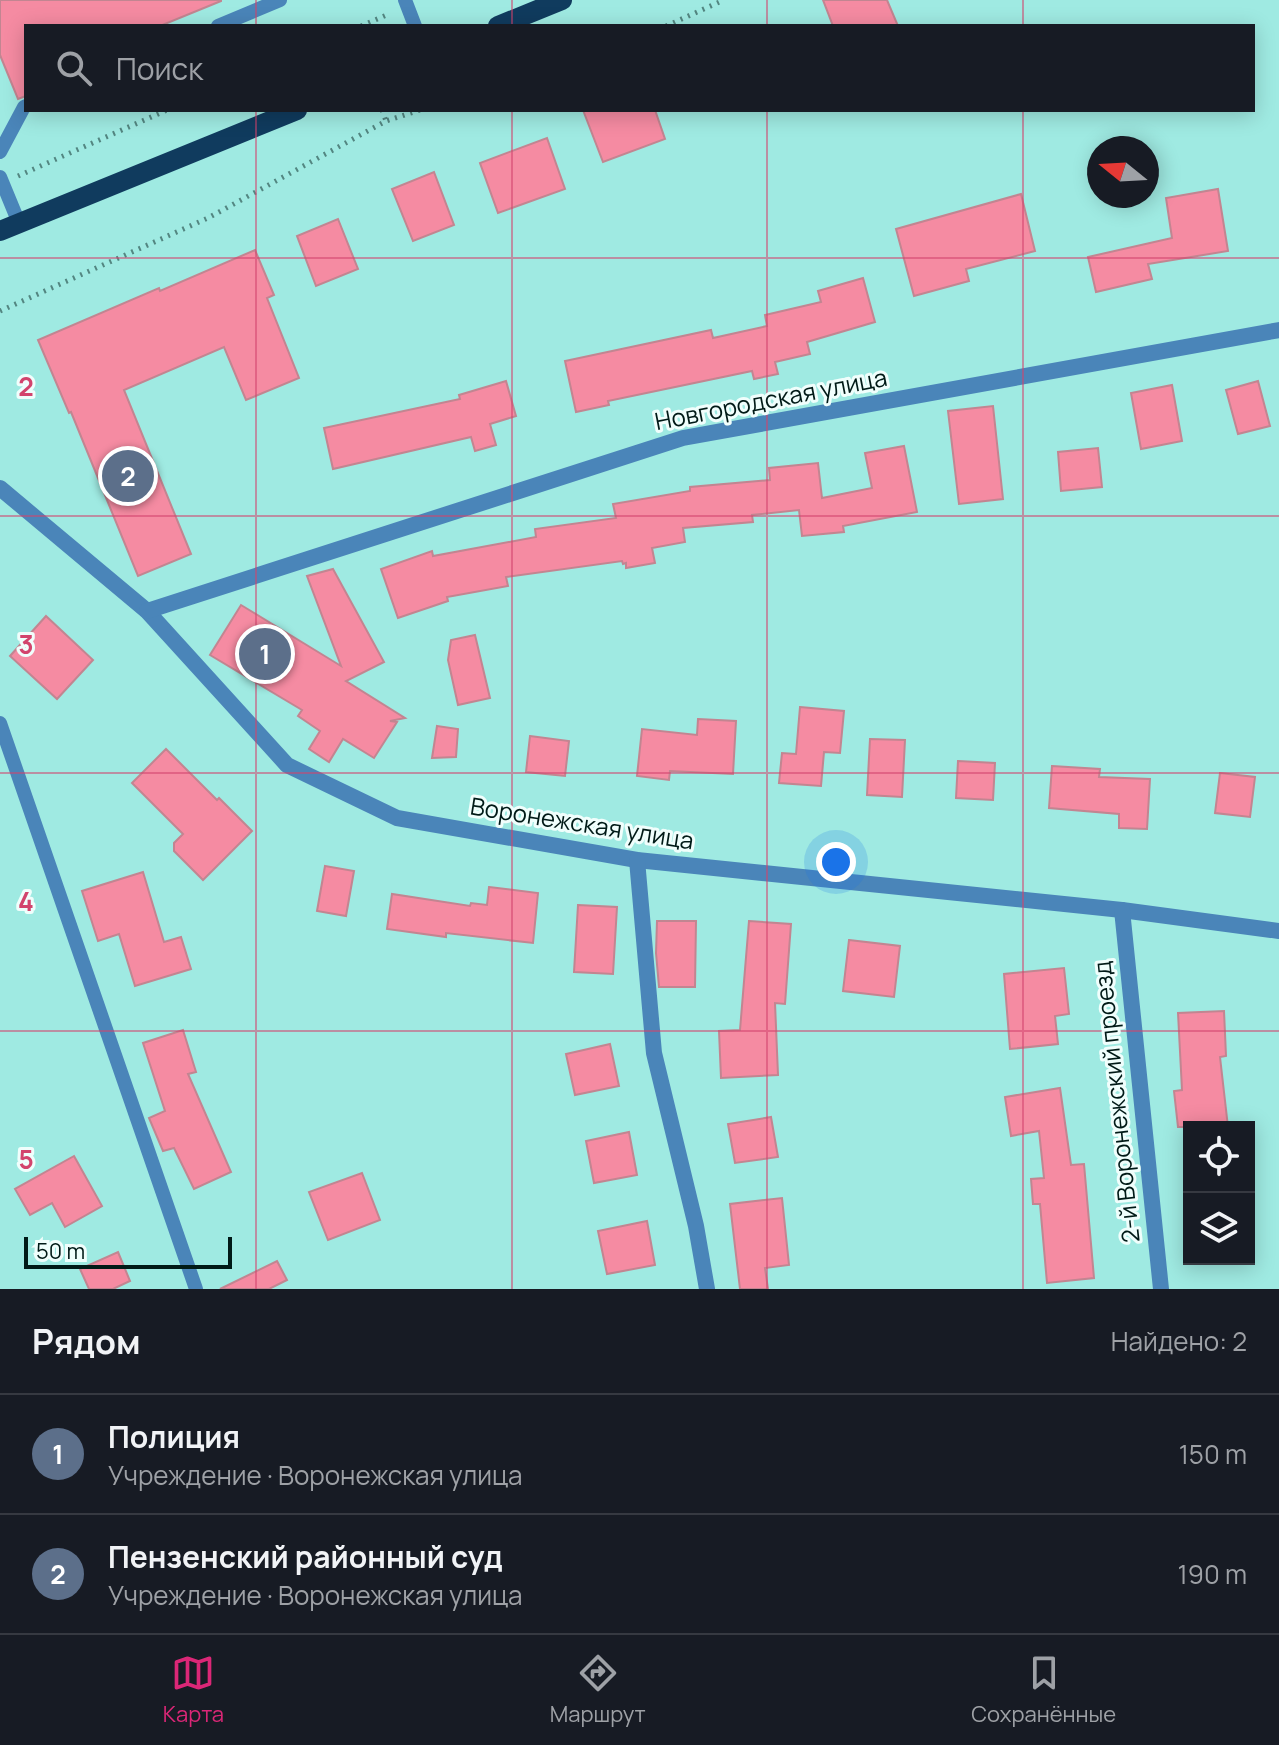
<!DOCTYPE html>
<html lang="ru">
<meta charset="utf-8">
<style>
:root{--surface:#171b24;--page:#20242c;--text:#f1f3f6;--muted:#9ea1a6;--line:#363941;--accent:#db2777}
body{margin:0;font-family:Manrope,sans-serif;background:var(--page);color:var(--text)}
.controls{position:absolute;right:24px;bottom:24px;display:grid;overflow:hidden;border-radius:0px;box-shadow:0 4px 20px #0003}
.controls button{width:72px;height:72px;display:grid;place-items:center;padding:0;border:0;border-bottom:2px solid var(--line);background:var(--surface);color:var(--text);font:40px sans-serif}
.compass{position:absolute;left:1087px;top:136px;width:72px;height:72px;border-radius:50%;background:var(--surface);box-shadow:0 4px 20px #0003;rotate:288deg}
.scale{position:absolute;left:24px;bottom:20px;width:208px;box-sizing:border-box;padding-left:8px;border:4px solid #001a17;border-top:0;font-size:22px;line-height:28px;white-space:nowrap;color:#001a17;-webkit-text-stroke:6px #f0fefc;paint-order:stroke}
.you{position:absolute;left:836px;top:862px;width:28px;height:28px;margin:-20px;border:6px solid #fff;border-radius:50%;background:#1a73e8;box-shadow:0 0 0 12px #1a73e833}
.badge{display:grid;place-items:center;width:52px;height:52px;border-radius:50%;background:var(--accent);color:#fff;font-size:26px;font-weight:700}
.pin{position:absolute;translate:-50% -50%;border:4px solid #fff;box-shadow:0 2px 8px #0006}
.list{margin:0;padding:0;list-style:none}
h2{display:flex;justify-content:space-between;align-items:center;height:104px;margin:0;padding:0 32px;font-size:34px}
h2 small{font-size:26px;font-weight:400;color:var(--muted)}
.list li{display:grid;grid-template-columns:52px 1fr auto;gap:24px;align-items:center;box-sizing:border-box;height:120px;padding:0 32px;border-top:2px solid var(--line)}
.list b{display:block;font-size:30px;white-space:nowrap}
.list p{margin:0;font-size:26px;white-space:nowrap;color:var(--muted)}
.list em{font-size:26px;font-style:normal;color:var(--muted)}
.icon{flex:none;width:44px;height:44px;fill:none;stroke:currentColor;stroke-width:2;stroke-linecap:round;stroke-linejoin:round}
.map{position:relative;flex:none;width:1279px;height:1289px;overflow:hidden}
.search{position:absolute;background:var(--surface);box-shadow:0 4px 20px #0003;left:24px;right:24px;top:24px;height:88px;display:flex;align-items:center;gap:20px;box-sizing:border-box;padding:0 28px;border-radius:0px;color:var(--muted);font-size:30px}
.sheet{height:344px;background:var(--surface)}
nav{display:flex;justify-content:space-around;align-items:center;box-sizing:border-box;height:112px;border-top:2px solid var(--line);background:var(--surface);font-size:22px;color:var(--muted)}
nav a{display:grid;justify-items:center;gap:4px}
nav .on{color:var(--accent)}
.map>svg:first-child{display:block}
.building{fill:#f58ba2;stroke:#c28591;stroke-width:2}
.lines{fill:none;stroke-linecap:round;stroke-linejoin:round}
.path{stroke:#538681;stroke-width:5;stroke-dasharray:2 6;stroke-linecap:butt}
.lane{stroke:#4a85b9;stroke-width:14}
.street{stroke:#4a85b9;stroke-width:16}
.primary{stroke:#103b5e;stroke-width:20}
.grid{fill:none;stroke:#d2446d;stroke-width:2;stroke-opacity:0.55}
.labels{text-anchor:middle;stroke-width:6;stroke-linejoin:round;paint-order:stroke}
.street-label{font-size:24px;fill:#001a17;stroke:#f0fefc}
.grid-label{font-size:26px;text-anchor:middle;font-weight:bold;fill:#d2446d;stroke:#f0fefc;stroke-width:6;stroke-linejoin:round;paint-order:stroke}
</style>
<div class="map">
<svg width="1279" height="1289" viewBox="0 0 1279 1289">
<rect width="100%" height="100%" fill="#9feae2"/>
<g class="building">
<polygon points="0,0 221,0 221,1 160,26 26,26 26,96 18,99 0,55"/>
<polygon points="823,0 887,0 898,26 833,26"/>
<polygon points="583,110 655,110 665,139 603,162"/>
<polygon points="547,138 565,189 498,213 480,163"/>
<polygon points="434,172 454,225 413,241 392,189"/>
<polygon points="1218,189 1228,251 1148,264 1152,279 1096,292 1088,257 1172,238 1166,198"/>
<polygon points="1021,194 1035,251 966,269 969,281 914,296 896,229"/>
<polygon points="338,219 358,269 316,286 297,236"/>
<polygon points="255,250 274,295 267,298 299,378 246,400 224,347 124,390 191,554 138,576 71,412 69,413 38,340 159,288 160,291"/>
<polygon points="863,278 875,322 807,342 810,354 775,362 778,374 754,379 752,371 608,401 609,405 576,412 565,361 711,330 713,338 767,326 765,315 821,302 818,291"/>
<polygon points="506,381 516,416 490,424 496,445 475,451 471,437 333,469 324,428 460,399 459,395"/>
<polygon points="1258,381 1270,426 1238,434 1226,390"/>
<polygon points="1172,385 1182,441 1141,449 1131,393"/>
<polygon points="993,406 1003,499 959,504 948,411"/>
<polygon points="904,446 917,512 843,526 844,532 802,536 799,510 752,515 753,522 683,528 685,542 652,548 655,563 626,568 626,563 623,564 622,561 506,577 508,586 447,597 448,601 398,618 381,569 432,551 433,556 536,537 535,529 616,518 613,504 690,491 690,487 770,480 769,468 818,463 822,498 872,488 865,453"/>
<polygon points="1098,448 1102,487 1061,491 1058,452"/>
<polygon points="333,569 384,662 346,681 405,718 390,721 397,722 374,758 343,739 329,762 309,749 320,731 298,716 302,710 210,655 241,605 341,666 307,576"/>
<polygon points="46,616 93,660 57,699 10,656"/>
<polygon points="475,635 490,698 458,705 448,660 451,640"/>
<polygon points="800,707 844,711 840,753 824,752 821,786 779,783 782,753 796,754"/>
<polygon points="698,719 736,721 733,774 670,771 669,780 637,776 642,729 697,735"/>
<polygon points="437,726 458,729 456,757 432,758"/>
<polygon points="530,736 569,741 565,776 526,772"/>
<polygon points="870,739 905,740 902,797 867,795"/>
<polygon points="166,749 217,800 219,798 252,831 203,880 174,851 174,843 183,834 132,783"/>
<polygon points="958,761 995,763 993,800 956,798"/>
<polygon points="1052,766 1100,769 1099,777 1150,779 1147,829 1119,828 1119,814 1049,808"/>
<polygon points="1220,773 1255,777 1250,817 1215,813"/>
<polygon points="325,866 354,871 346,916 317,911"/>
<polygon points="143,872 164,942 181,937 191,969 135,986 119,934 98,941 82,891"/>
<polygon points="489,887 538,893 533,943 446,933 446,937 387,929 392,894 470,906 471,903 487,905"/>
<polygon points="578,905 617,907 613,974 574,972"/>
<polygon points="657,921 696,921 695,987 659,987 656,953"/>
<polygon points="749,921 791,924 785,1004 775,1003 778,1075 721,1078 719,1031 740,1030"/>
<polygon points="849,940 900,946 894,997 843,991"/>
<polygon points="1064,968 1069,1014 1055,1016 1058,1044 1010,1049 1004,974"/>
<polygon points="1224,1011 1226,1056 1220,1057 1228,1127 1178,1127 1174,1091 1182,1090 1178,1013"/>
<polygon points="183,1030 196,1072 188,1074 231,1172 194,1189 174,1148 163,1151 149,1118 165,1111 143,1043"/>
<polygon points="610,1044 619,1086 575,1095 566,1054"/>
<polygon points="1060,1088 1071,1165 1084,1164 1094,1278 1047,1283 1040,1204 1033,1204 1031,1179 1044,1178 1039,1131 1011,1136 1005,1097"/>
<polygon points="771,1117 778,1157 735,1163 728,1124"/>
<polygon points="629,1132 637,1175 594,1183 586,1141"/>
<polygon points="74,1156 102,1206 65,1227 52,1203 30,1215 15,1189"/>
<polygon points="362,1173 380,1220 328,1240 309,1192"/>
<polygon points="782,1198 789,1265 765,1268 768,1289 740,1289 730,1204"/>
<polygon points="647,1221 655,1265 607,1274 598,1231"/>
<polygon points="118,1252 130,1281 113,1289 89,1289 80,1269"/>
<polygon points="277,1261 287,1280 269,1289 220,1289"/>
</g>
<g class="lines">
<g class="path">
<polyline points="361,26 389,14"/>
<polyline points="666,26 724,0"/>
<polyline points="382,110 386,121"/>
<polyline points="18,176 167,110"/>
<polyline points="0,311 208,218 386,121 420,110"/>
</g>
<g class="lane">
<polyline points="405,0 415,26"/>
<polyline points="218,26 280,0"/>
<polyline points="0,152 24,107 26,106"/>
<polyline points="0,177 19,223"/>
<polyline points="0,723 196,1289"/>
</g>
<g class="street">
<polyline points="0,488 147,611 287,765 397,818 637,860 1122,910 1279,931"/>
<polyline points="147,611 683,438 1279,330"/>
<polyline points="637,860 654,1053 696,1226 707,1289"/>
<polyline points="1122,910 1161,1289"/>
</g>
<g class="primary">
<polyline points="498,26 562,0"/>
<polyline points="0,231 297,110"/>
</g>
</g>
<path class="grid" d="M256,0V26M512,0V26M767,0V26M1023,0V26M256,110V1289M512,110V1289M767,110V1289M1023,110V1289M0,258H1279M0,516H1279M0,773H1279M0,1031H1279"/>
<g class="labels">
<g class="street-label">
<text transform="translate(771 400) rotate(-11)" y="8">Новгородская улица</text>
<text transform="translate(582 824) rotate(9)" y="8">Воронежская улица</text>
<text transform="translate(1117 1102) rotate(-96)" y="8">2-й Воронежский проезд</text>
</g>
</g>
<g class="grid-label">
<text x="26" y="396">2</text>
<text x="26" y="654">3</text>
<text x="26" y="911">4</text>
<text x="26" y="1169">5</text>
</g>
</svg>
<div class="controls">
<button><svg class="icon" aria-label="locate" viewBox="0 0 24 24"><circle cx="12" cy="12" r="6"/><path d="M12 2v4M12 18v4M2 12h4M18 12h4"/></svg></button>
<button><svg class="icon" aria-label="layers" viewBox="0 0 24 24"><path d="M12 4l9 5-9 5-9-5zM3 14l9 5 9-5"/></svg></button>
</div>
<svg class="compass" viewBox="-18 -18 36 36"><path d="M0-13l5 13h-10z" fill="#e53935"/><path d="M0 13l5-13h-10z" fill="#9ea1a6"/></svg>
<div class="scale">50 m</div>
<div class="you"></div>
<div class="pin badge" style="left:265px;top:654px;background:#5c6f8a">1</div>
<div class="pin badge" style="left:128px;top:476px;background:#5c6f8a">2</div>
<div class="search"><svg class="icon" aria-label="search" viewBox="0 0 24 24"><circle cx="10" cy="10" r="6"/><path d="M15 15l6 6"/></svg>Поиск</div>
</div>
<section class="sheet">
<h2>Рядом<small>Найдено: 2</small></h2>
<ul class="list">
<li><span class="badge" style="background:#5c6f8a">1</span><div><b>Полиция</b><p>Учреждение · Воронежская улица</p></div><em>150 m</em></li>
<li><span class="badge" style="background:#5c6f8a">2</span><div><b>Пензенский районный суд</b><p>Учреждение · Воронежская улица</p></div><em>190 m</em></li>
</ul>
</section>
<nav>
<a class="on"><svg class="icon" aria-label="map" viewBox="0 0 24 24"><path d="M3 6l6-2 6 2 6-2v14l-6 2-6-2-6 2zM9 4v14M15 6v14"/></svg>Карта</a>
<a><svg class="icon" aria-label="directions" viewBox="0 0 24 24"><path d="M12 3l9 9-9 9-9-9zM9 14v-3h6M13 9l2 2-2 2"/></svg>Маршрут</a>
<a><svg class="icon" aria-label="saved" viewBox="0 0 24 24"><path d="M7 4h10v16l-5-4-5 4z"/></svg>Сохранённые</a>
</nav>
